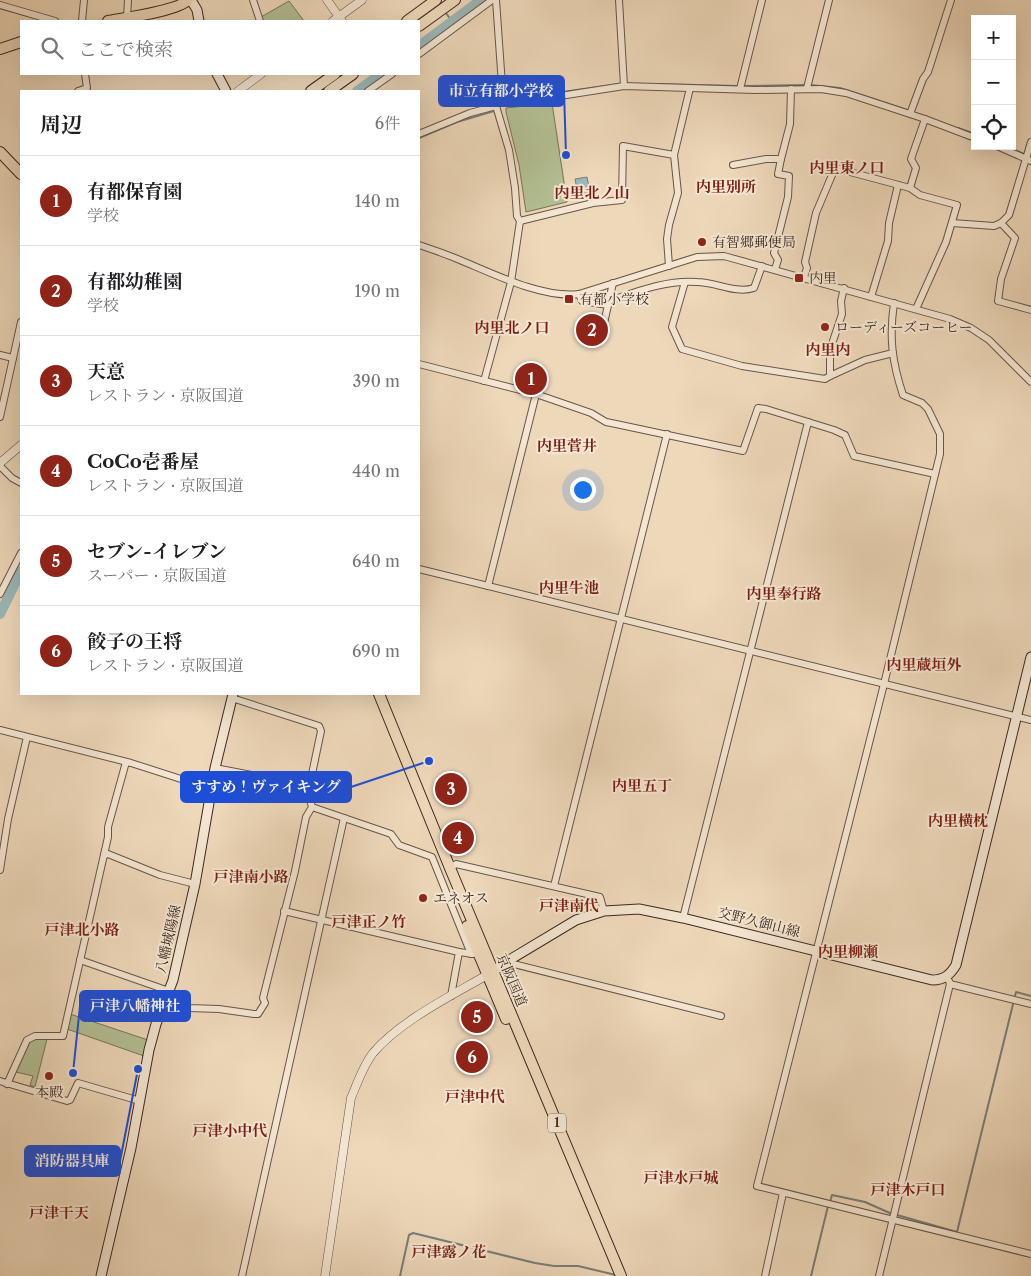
<!DOCTYPE html>
<html lang="ja">
<meta charset="utf-8">
<style>
:root{--surface:#fff;--page:#f2f2f2;--text:#202124;--muted:#757577;--line:#e0e0e0;--accent:#8f2418}
body{margin:0;font-family:"Libre Caslon Text","Noto Serif JP",serif;background:var(--page);color:var(--text)}
.controls{position:absolute;right:15px;top:15px;display:grid;overflow:hidden;border-radius:0px;box-shadow:0 5px 20px #0002}
.controls button{width:45px;height:45px;display:grid;place-items:center;padding:0;border:0;border-bottom:1px solid var(--line);background:var(--surface);color:var(--text);font:25px sans-serif}
.you{position:absolute;left:582px;top:489px;width:18px;height:18px;margin:-12px;border:4px solid #fff;border-radius:50%;background:#1a73e8;box-shadow:0 0 0 8px #1a73e833}
.badge{display:grid;place-items:center;width:32px;height:32px;border-radius:50%;background:var(--accent);color:#fff;font-size:16px;font-weight:700}
.pin{position:absolute;translate:-50% -50%;border:2px solid #fff;box-shadow:0 1px 5px #0006}
.list{margin:0;padding:0;list-style:none}
h2{display:flex;justify-content:space-between;align-items:center;height:65px;margin:0;padding:0 20px;font-size:21px}
h2 small{font-size:16px;font-weight:400;color:var(--muted)}
.list li{display:grid;grid-template-columns:32px 1fr auto;gap:15px;align-items:center;box-sizing:border-box;height:90px;padding:0 20px;border-top:1px solid var(--line)}
.list b{display:block;font-size:19px;white-space:nowrap}
.list p{margin:0;font-size:16px;white-space:nowrap;color:var(--muted)}
.list em{font-size:16px;font-style:normal;color:var(--muted)}
.icon{flex:none;width:28px;height:28px;fill:none;stroke:currentColor;stroke-width:2;stroke-linecap:round;stroke-linejoin:round}
.map{position:relative;flex:none;width:1031px;height:1276px;overflow:hidden}
.search{position:absolute;background:var(--surface);box-shadow:0 5px 20px #0002;left:20px;top:20px;width:400px;height:55px;display:flex;align-items:center;gap:12px;box-sizing:border-box;padding:0 18px;border-radius:0px;color:var(--muted);font-size:19px}
.panel{position:absolute;background:var(--surface);box-shadow:0 5px 20px #0002;left:20px;top:90px;width:400px;height:605px;border-radius:0px}
.map>svg:first-child{display:block}
.green{fill:#b3c094;stroke:#78745a}
.water{fill:#9cb8b9;stroke:#767f7c}
.lines{fill:none;stroke-linecap:round;stroke-linejoin:round}
.stream{stroke:#767f7c;stroke-width:2}
.river{stroke:#9cb8b9;stroke-width:10}
.minor-casing{stroke:#685547;stroke-width:8}
.tertiary-casing{stroke:#685547;stroke-width:9}
.secondary-casing{stroke:#3c2921;stroke-width:11}
.primary-casing{stroke:#3c2921;stroke-width:12}
.trunk-casing{stroke:#3c2921;stroke-width:12}
.minor{stroke:#f4e6d2;stroke-width:6}
.tertiary{stroke:#f4e6d2;stroke-width:8}
.secondary{stroke:#f4e6d2;stroke-width:9}
.primary{stroke:#eed8ba;stroke-width:10}
.trunk{stroke:#eed8ba;stroke-width:10}
.poi-dot{fill:#8f2418;stroke:#f4e6d2;stroke-width:2}
.labels{text-anchor:middle;stroke-width:4;stroke-linejoin:round;paint-order:stroke}
.shield{fill:#f4e6d2;stroke:#736256;stroke-width:1}
.shield-label{font-size:12px;font-weight:bold;fill:#3c2921}
.poi-label{font-size:14px;fill:#3c2921;stroke:#f4e6d2;text-anchor:start}
.street-label{font-size:14px;fill:#3c2921;stroke:#f4e6d2}
.neighbourhood-label{font-size:15px;font-weight:bold;fill:#7a1f14;stroke:#f4e6d2}
.leader{fill:none;stroke:#1d4ed8;stroke-width:2}
.callout-dot{fill:#1d4ed8;stroke:#f4e6d2;stroke-width:2}
.callout{fill:#1d4ed8;stroke:#1d4ed8;stroke-width:2}
.callout-label{font-size:15px;text-anchor:middle;font-weight:bold;fill:#fff}
</style>
<div class="map">
<svg width="1031" height="1276" viewBox="0 0 1031 1276">
<rect width="100%" height="100%" fill="#eed8ba"/>
<filter id="stains"><feTurbulence type="fractalNoise" baseFrequency=".004" numOctaves="4"/><feColorMatrix values="0 0 0 0 .2 0 0 0 0 .09 0 0 0 0 .02 0 0 0 .5 -.17"/></filter>
<radialGradient id="worn" r=".72"><stop offset=".6" stop-color="#630" stop-opacity="0"/><stop offset="1" stop-color="#630" stop-opacity=".3"/></radialGradient>
<g class="green">
<polygon points="289,1 304,21 262,21 261,17"/>
<polygon points="552,103 567,202 526,212 519,165 506,112 506,108"/>
<polygon points="70,1014 148,1040 144,1056 67,1029"/>
<polygon points="32,1039 47,1039 35,1087 30,1085 33,1076 16,1072 27,1043"/>
</g>
<polygon class="water" points="587,177 591,197 579,199 575,179"/>
<g class="lines">
<g class="stream">
<polyline points="445,12 452,21"/>
<polyline points="655,84 738,86"/>
<polyline points="810,85 840,88 907,110"/>
<polyline points="743,86 805,85"/>
<polyline points="548,94 620,84"/>
<polyline points="958,128 975,134"/>
<polyline points="419,138 457,122 494,111"/>
<polyline points="1015,150 1024,154"/>
<polyline points="830,1202 832,1195 865,1202 892,1214"/>
<polyline points="897,1215 957,1232 1016,992 1031,996"/>
<polyline points="400,1276 409,1235 413,1233 535,1263 554,1266 578,1266 616,1275"/>
<polyline points="811,1276 828,1206"/>
</g>
<g class="river">
<polyline points="419,46 481,0"/>
<polyline points="357,91 381,74"/>
<polyline points="0,614 21,571"/>
</g>
<defs>
<g id="minor">
<polyline points="253,0 260,21"/>
<polyline points="496,0 503,99"/>
<polyline points="619,0 624,86"/>
<polyline points="0,5 55,21"/>
<polyline points="127,17 128,0"/>
<polyline points="82,21 84,0"/>
<polyline points="419,54 492,0"/>
<polyline points="807,88 829,0"/>
<polyline points="740,89 762,0"/>
<polyline points="78,91 87,88 85,74"/>
<polyline points="368,91 392,74"/>
<polyline points="910,114 923,79 928,72 951,0"/>
<polyline points="419,134 470,113 496,106 498,102 503,99 560,96 624,86 755,90 821,89 846,93 925,119 975,138"/>
<polyline points="997,146 1031,161"/>
<polyline points="733,165 766,159 781,159 790,124 791,89"/>
<polyline points="910,188 916,168 911,159 925,119"/>
<polyline points="520,221 593,203 622,200 623,146 674,155"/>
<polyline points="952,223 994,226 1001,223 1009,215 1031,142"/>
<polyline points="1001,223 1015,238 1001,279 998,301 1031,310"/>
<path d="M419,245C431,249 443,253 455,258C490,272 542,299 579,294L697,257L724,256L950,319L971,328L989,340L1031,382"/>
<polyline points="669,266 667,239 669,225 678,193 674,155 690,88"/>
<polyline points="775,269 778,260 774,253 788,197 789,176 778,174 781,159"/>
<polyline points="804,277 807,268 805,262 816,213 835,168 910,188 920,195 957,205 946,242 916,309"/>
<polyline points="685,282 672,327 682,349 742,366 825,379 830,376"/>
<polyline points="844,288 841,301 842,314 830,350 830,376 865,360 893,353"/>
<polyline points="579,294 582,301 608,305"/>
<polyline points="871,297 888,241 889,223 898,185"/>
<path d="M609,299H615C641,290 668,280 697,282C716,282 735,294 754,288L762,266"/>
<path d="M894,303C889,337 892,362 903,395L922,403L928,409L940,434V454L884,684L757,1186L1031,1254"/>
<polyline points="602,332 613,283"/>
<polyline points="0,355 13,358"/>
<polyline points="419,364 536,394 591,413 606,422 616,424 743,451 758,408 766,409 834,430 845,435 854,456 935,474"/>
<polyline points="484,381 511,282 520,221 517,216 515,188 509,150 496,106"/>
<polyline points="0,417 21,322"/>
<polyline points="0,466 12,478 21,483"/>
<polyline points="419,569 1031,720"/>
<polyline points="488,586 536,394"/>
<polyline points="0,594 21,553"/>
<polyline points="0,730 131,763 212,789"/>
<polyline points="215,768 257,776 308,793"/>
<polyline points="312,807 391,834 399,845 432,857 471,954"/>
<polyline points="104,855 108,854 160,875 195,884"/>
<polyline points="450,868 456,864 600,897 604,911"/>
<polyline points="0,870 8,819 27,737"/>
<polyline points="554,886 667,434"/>
<polyline points="284,911 459,952 473,954"/>
<polyline points="683,918 808,422"/>
<polyline points="80,960 169,991"/>
<polyline points="506,962 721,1016"/>
<polyline points="949,981 950,984 1031,1004"/>
<polyline points="451,996 459,952"/>
<polyline points="165,1000 189,1008 219,1009 254,1014 258,1014 265,1003 263,998 295,871 306,817 312,807 308,793 321,731 319,726 232,698"/>
<polyline points="0,1081 67,1101 70,1100 78,1083 140,1101"/>
<polyline points="7,1084 27,1040 35,1036 63,1036 108,837 108,827 126,762"/>
<polyline points="242,1276 344,818"/>
<polyline points="765,1276 783,1193"/>
<polyline points="879,1276 950,984"/>
</g>
<g id="tertiary">
<polyline points="327,0 342,21"/>
<polyline points="333,21 362,0"/>
<polyline points="238,91 261,74"/>
<polyline points="0,463 21,445"/>
<path d="M325,1276L351,1098C357,1084 363,1066 373,1053C400,1021 451,996 487,975"/>
</g>
<g id="secondary">
<polyline points="191,0 197,10 199,21"/>
<polyline points="217,74 226,91"/>
<path d="M488,975L506,962L576,920L604,911L639,909L683,918L932,980C944,980 950,975 956,965L1031,657"/>
<polyline points="101,1276 131,1148 149,1050 156,1024 173,980 195,884 215,768 233,694"/>
</g>
<g id="primary">
<path d="M108,21C124,18 178,11 188,0"/>
<polyline points="407,21 436,0"/>
<polyline points="419,26 455,0"/>
<polyline points="0,49 21,42"/>
<polyline points="311,91 335,74"/>
<polyline points="329,91 353,74"/>
</g>
<g id="trunk">
<polyline points="0,152 21,174"/>
<polyline points="379,694 450,868 621,1276"/>
<polyline points="467,926 506,1019"/>
</g>
</defs>
<use href="#minor" class="minor-casing"/>
<use href="#tertiary" class="tertiary-casing"/>
<use href="#secondary" class="secondary-casing"/>
<use href="#primary" class="primary-casing"/>
<use href="#trunk" class="trunk-casing"/>
<use href="#minor" class="minor"/>
<use href="#tertiary" class="tertiary"/>
<use href="#secondary" class="secondary"/>
<use href="#primary" class="primary"/>
<use href="#trunk" class="trunk"/>
</g>
<g class="poi-dot">
<circle cx="702" cy="242" r="5"/>
<rect x="794" y="273" width="10" height="10" rx="2.5"/>
<rect x="564" y="294" width="10" height="10" rx="2.5"/>
<circle cx="825" cy="327" r="5"/>
<circle cx="423" cy="898" r="5"/>
<circle cx="49" cy="1076" r="5"/>
</g>
<g class="labels">
<rect class="shield" x="548" y="1113.5" width="18" height="19" rx="4"/>
<g class="shield-label">
<text x="557" y="1127">1</text>
</g>
<g class="poi-label">
<text x="712" y="247">有智郷郵便局</text>
<text x="809" y="283">内里</text>
<text x="579" y="304">有都小学校</text>
<text x="835" y="332">ローディーズコーヒー</text>
<text x="433" y="903">エネオス</text>
<text x="49" y="1097" text-anchor="middle">本殿</text>
</g>
<g class="street-label">
<text transform="translate(759 922) rotate(14)" y="5">交野久御山線</text>
<text transform="translate(168 939) rotate(-77)" y="5">八幡城陽線</text>
<text transform="translate(512 980) rotate(67)" y="5">京阪国道</text>
</g>
<g class="neighbourhood-label">
<text x="847" y="173">内里東ノ口</text>
<text x="726" y="192">内里別所</text>
<text x="592" y="198">内里北ノ山</text>
<text x="512" y="333">内里北ノ口</text>
<text x="828" y="355">内里内</text>
<text x="567" y="451">内里菅井</text>
<text x="569" y="593">内里牛池</text>
<text x="784" y="599">内里奉行路</text>
<text x="924" y="670">内里蔵垣外</text>
<text x="642" y="791">内里五丁</text>
<text x="958" y="826">内里横枕</text>
<text x="251" y="882">戸津南小路</text>
<text x="569" y="911">戸津南代</text>
<text x="369" y="927">戸津正ノ竹</text>
<text x="82" y="935">戸津北小路</text>
<text x="848" y="957">内里柳瀬</text>
<text x="475" y="1102">戸津中代</text>
<text x="230" y="1136">戸津小中代</text>
<text x="681" y="1183">戸津水戸城</text>
<text x="908" y="1195">戸津木戸口</text>
<text x="59" y="1218">戸津干天</text>
<text x="449" y="1257">戸津露ノ花</text>
</g>
</g>
<path class="leader" d="M566 155L564 91M429 761L351 787M73 1073L80 1006M138 1069L120 1161"/>
<g class="callout-dot">
<circle cx="566" cy="155" r="5"/>
<circle cx="429" cy="761" r="5"/>
<circle cx="73" cy="1073" r="5"/>
<circle cx="138" cy="1069" r="5"/>
</g>
<g class="callout">
<rect x="439" y="76" width="125" height="30" rx="5"/>
<rect x="181" y="772" width="170" height="30" rx="5"/>
<rect x="80" y="991" width="110" height="30" rx="5"/>
<rect x="25" y="1146" width="95" height="30" rx="5"/>
</g>
<g class="callout-label">
<text x="501" y="96">市立有都小学校</text>
<text x="266" y="792">すすめ！ヴァイキング</text>
<text x="135" y="1011">戸津八幡神社</text>
<text x="72" y="1166">消防器具庫</text>
</g>
<rect width="100%" height="100%" filter="url(#stains)"/>
<rect width="100%" height="100%" fill="url(#worn)"/>
</svg>
<div class="controls">
<button>+</button>
<button>−</button>
<button><svg class="icon" aria-label="locate" viewBox="0 0 24 24"><circle cx="12" cy="12" r="6"/><path d="M12 2v4M12 18v4M2 12h4M18 12h4"/></svg></button>
</div>
<div class="you"></div>
<div class="pin badge" style="left:531px;top:379px">1</div>
<div class="pin badge" style="left:592px;top:330px">2</div>
<div class="pin badge" style="left:451px;top:789px">3</div>
<div class="pin badge" style="left:458px;top:838px">4</div>
<div class="pin badge" style="left:477px;top:1017px">5</div>
<div class="pin badge" style="left:472px;top:1057px">6</div>
<div class="search"><svg class="icon" aria-label="search" viewBox="0 0 24 24"><circle cx="10" cy="10" r="6"/><path d="M15 15l6 6"/></svg>ここで検索</div>
<section class="panel">
<h2>周辺<small>6件</small></h2>
<ul class="list">
<li><span class="badge">1</span><div><b>有都保育園</b><p>学校</p></div><em>140 m</em></li>
<li><span class="badge">2</span><div><b>有都幼稚園</b><p>学校</p></div><em>190 m</em></li>
<li><span class="badge">3</span><div><b>天意</b><p>レストラン · 京阪国道</p></div><em>390 m</em></li>
<li><span class="badge">4</span><div><b>CoCo壱番屋</b><p>レストラン · 京阪国道</p></div><em>440 m</em></li>
<li><span class="badge">5</span><div><b>セブン-イレブン</b><p>スーパー · 京阪国道</p></div><em>640 m</em></li>
<li><span class="badge">6</span><div><b>餃子の王将</b><p>レストラン · 京阪国道</p></div><em>690 m</em></li>
</ul>
</section>
</div>
